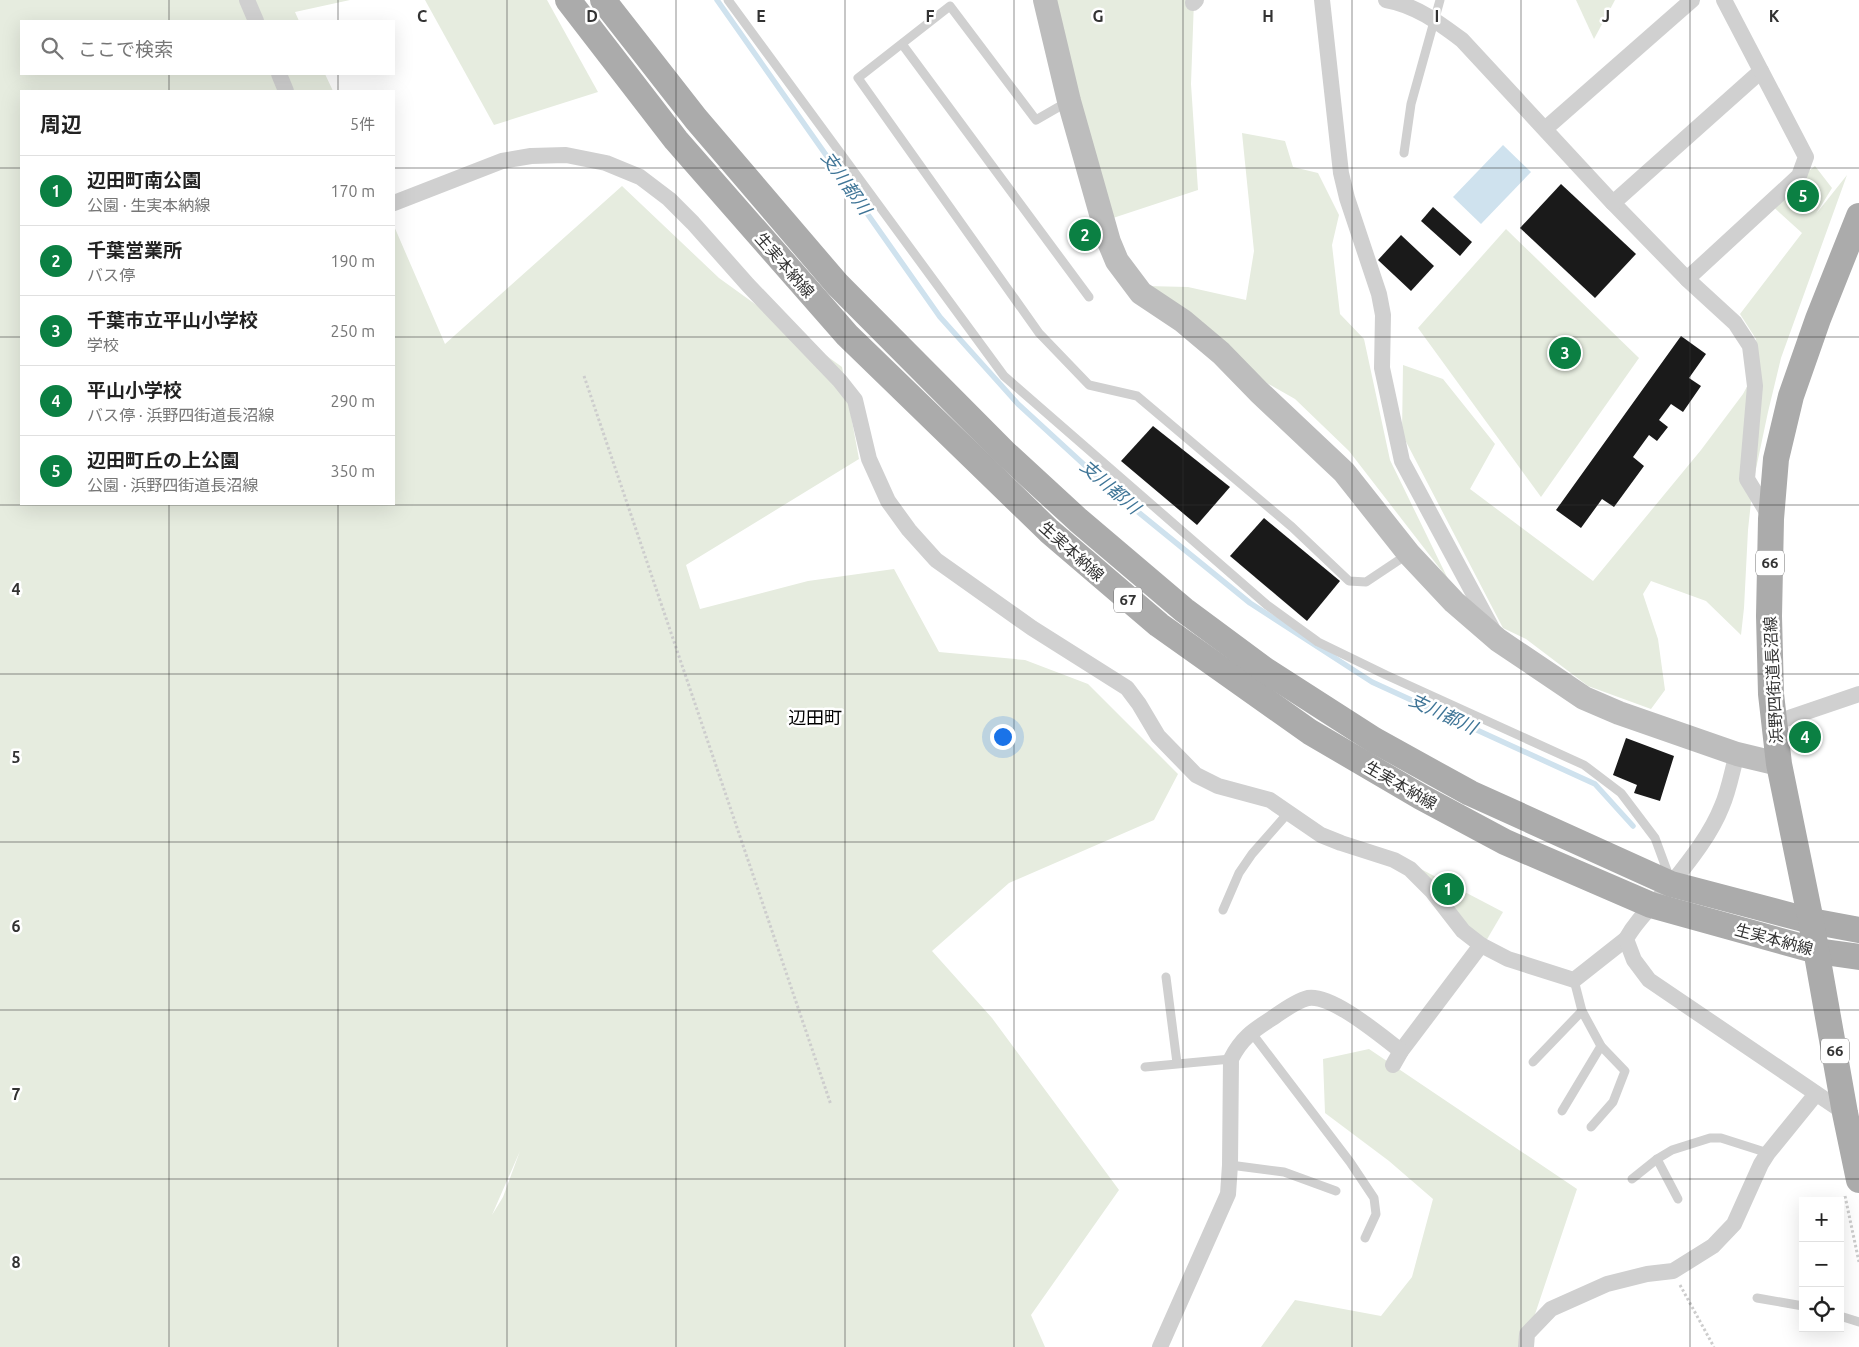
<!DOCTYPE html>
<html lang="ja">
<meta charset="utf-8">
<style>
:root{--surface:#fff;--page:#f2f2f2;--text:#222;--muted:#767676;--line:#e0e0e0;--accent:#0b8043}
body{margin:0;font-family:Ubuntu,"Noto Sans JP",sans-serif;background:var(--page);color:var(--text)}
.controls{position:absolute;right:15px;bottom:15px;display:grid;overflow:hidden;border-radius:0px;box-shadow:0 5px 20px #0002}
.controls button{width:45px;height:45px;display:grid;place-items:center;padding:0;border:0;border-bottom:1px solid var(--line);background:var(--surface);color:var(--text);font:25px sans-serif}
.you{position:absolute;left:1002px;top:736px;width:18px;height:18px;margin:-12px;border:4px solid #fff;border-radius:50%;background:#1a73e8;box-shadow:0 0 0 8px #1a73e833}
.badge{display:grid;place-items:center;width:32px;height:32px;border-radius:50%;background:var(--accent);color:#fff;font-size:16px;font-weight:700}
.pin{position:absolute;translate:-50% -50%;border:2px solid #fff;box-shadow:0 1px 5px #0006}
.list{margin:0;padding:0;list-style:none}
h2{display:flex;justify-content:space-between;align-items:center;height:65px;margin:0;padding:0 20px;font-size:21px}
h2 small{font-size:16px;font-weight:400;color:var(--muted)}
.list li{display:grid;grid-template-columns:32px 1fr auto;gap:15px;align-items:center;box-sizing:border-box;height:70px;padding:0 20px;border-top:1px solid var(--line)}
.list b{display:block;font-size:19px;white-space:nowrap}
.list p{margin:0;font-size:16px;white-space:nowrap;color:var(--muted)}
.list em{font-size:16px;font-style:normal;color:var(--muted)}
.icon{flex:none;width:28px;height:28px;fill:none;stroke:currentColor;stroke-width:2;stroke-linecap:round;stroke-linejoin:round}
.map{position:relative;flex:none;width:1859px;height:1347px;overflow:hidden}
.search{position:absolute;background:var(--surface);box-shadow:0 5px 20px #0002;left:20px;top:20px;width:375px;height:55px;display:flex;align-items:center;gap:12px;box-sizing:border-box;padding:0 18px;border-radius:0px;color:var(--muted);font-size:19px}
.panel{position:absolute;background:var(--surface);box-shadow:0 5px 20px #0002;left:20px;top:90px;width:375px;height:415px;border-radius:0px}
.map>svg:first-child{display:block}
.green{fill:#e6ecdf;fill-rule:evenodd}
.water{fill:#cfe2ee}
.lines{fill:none;stroke-linecap:round;stroke-linejoin:round}
.stream{stroke:#cfe2ee;stroke-width:5.5}
.building{fill:#1a1a1a}
.path{stroke:#cdcdcd;stroke-width:3;stroke-dasharray:2.5 2.5;stroke-linecap:butt}
.lane{stroke:#d0d0d0;stroke-width:9}
.street{stroke:#d0d0d0;stroke-width:16}
.secondary{stroke:#bdbdbd;stroke-width:24}
.primary{stroke:#ababab;stroke-width:26}
.grid{fill:none;stroke:#333;stroke-width:1;stroke-opacity:0.55}
.labels{text-anchor:middle;stroke-width:5;stroke-linejoin:round;paint-order:stroke}
.shield{fill:#fff;stroke:#707070;stroke-width:1}
.shield-label{font-size:15px;font-weight:bold;fill:#333}
.street-label{font-size:16px;fill:#333;stroke:#fff}
.water-label{font-size:18px;font-style:italic;fill:#3f7597;stroke:#fff}
.neighbourhood-label{font-size:18px;fill:#000;stroke:#fff}
.grid-label{font-size:16px;text-anchor:middle;font-weight:bold;fill:#333;stroke:#fff;stroke-width:5;stroke-linejoin:round;paint-order:stroke}
</style>
<div class="map">
<svg width="1859" height="1347" viewBox="0 0 1859 1347">
<rect width="100%" height="100%" fill="#fff"/>
<g class="green">
<path d="M0,0H350L295,12L299,21H21V74H325L333,91H21V504H394V226L445,344L622,186L719,278L842,367L859,459L686,565L700,609L808,581L894,569L939,652L1025,660L1088,684L1178,774L1154,820L1009,883L932,951L992,1018L1119,1190L1031,1315L1045,1347H0ZM520,1151L503,1197L492,1215Z"/>
<polygon points="425,0 547,0 598,92 494,125"/>
<polygon points="1050,0 1194,0 1191,84 1198,190 1110,219"/>
<polygon points="1576,0 1615,0 1594,39"/>
<polygon points="1242,133 1285,141 1293,167 1318,173 1339,215 1332,245 1340,314 1364,339 1390,460 1448,579 1349,451 1295,399 1214,353 1146,286 1188,287 1246,300 1254,251"/>
<polygon points="1815,166 1832,188 1816,214 1847,175 1781,358 1768,412 1753,483 1748,530 1744,608 1741,635 1706,601 1651,581 1643,594 1658,639 1665,690 1651,709 1588,686 1526,639 1503,628 1402,434 1403,365 1443,379 1495,444 1470,489 1593,581 1701,450 1743,394 1758,366 1756,339 1740,314 1802,233 1769,203"/>
<polygon points="1506,229 1639,358 1541,497 1418,328"/>
<polygon points="1417,867 1503,912 1486,941 1471,931"/>
<polygon points="1369,1049 1577,1189 1524,1347 1261,1347 1295,1300 1381,1316 1412,1277 1433,1199 1389,1161 1325,1113 1323,1059"/>
</g>
<polygon class="water" points="1503,145 1531,172 1481,224 1453,197"/>
<g class="lines">
<polyline class="stream" points="717,0 940,317 1018,404 1116,494 1250,603 1372,682 1595,784 1633,826"/>
</g>
<g class="building">
<polygon points="1561,184 1636,254 1595,298 1520,228"/>
<polygon points="1433,207 1472,242 1460,256 1421,221"/>
<polygon points="1401,235 1434,266 1411,291 1378,260"/>
<polygon points="1681,336 1706,354 1689,378 1701,386 1683,412 1671,404 1659,420 1668,427 1657,441 1649,435 1633,457 1644,466 1614,507 1602,499 1581,528 1556,510"/>
<polygon points="1153,426 1230,487 1197,525 1121,461"/>
<polygon points="1264,518 1340,581 1307,621 1230,556"/>
<polygon points="1626,738 1674,756 1660,801 1634,793 1637,785 1613,775"/>
</g>
<g class="lines">
<g class="path">
<polyline points="584,376 831,1105"/>
<polyline points="1845,1196 1859,1262"/>
<polyline points="1680,1285 1714,1347"/>
</g>
<g class="lane">
<polyline points="728,0 1004,376 1267,605 1318,642 1386,675 1584,765 1621,793 1655,838 1669,876"/>
<polyline points="902,44 1089,297"/>
<polyline points="1069,101 1036,120 950,6 858,78 1039,333 1089,385 1137,396 1292,527 1349,581 1366,582 1408,554"/>
<polyline points="1404,153 1411,104 1440,0"/>
<polyline points="1223,910 1239,873 1252,854 1288,813"/>
<polyline points="1166,977 1177,1063"/>
<polyline points="1574,980 1582,1011 1601,1046 1625,1071 1613,1102 1591,1127"/>
<polyline points="1251,1032 1350,1162 1374,1198 1376,1214 1365,1238"/>
<polyline points="1533,1062 1582,1011"/>
<polyline points="1145,1067 1231,1059"/>
<polyline points="1562,1111 1601,1046"/>
<polyline points="1657,1159 1678,1199"/>
<polyline points="1230,1165 1284,1172 1336,1191"/>
<polyline points="1632,1179 1657,1159 1672,1150 1710,1138 1721,1138 1768,1153"/>
<polyline points="1757,1298 1803,1306"/>
<polyline points="1840,1316 1859,1322"/>
</g>
<g class="street">
<polyline points="247,0 256,21"/>
<polyline points="1322,0 1341,173 1347,198 1379,294 1383,315 1382,368 1402,461 1493,630"/>
<path d="M1386,0C1415,5 1438,22 1462,40L1613,203L1687,279L1735,323L1750,346L1755,386L1747,479L1770,517"/>
<polyline points="1193,3 1196,0"/>
<polyline points="279,74 286,91"/>
<polyline points="1545,129 1692,0"/>
<polyline points="394,203 502,161 531,156 566,155 606,163 640,177 669,199 693,223 748,285 840,381 855,400 869,459 888,501 909,530 936,560 1032,628 1127,688 1139,704 1158,736 1196,775 1218,786 1270,800 1321,835 1341,843 1394,860 1410,869 1432,891 1463,931 1481,945 1508,959 1574,980 1626,939"/>
<polyline points="1613,203 1761,71"/>
<polyline points="1687,279 1799,176 1806,157 1724,0"/>
<polyline points="1774,723 1859,694"/>
<path d="M1737,754C1732,771 1729,790 1722,806C1711,834 1691,859 1672,883C1657,902 1638,917 1626,939L1634,960L1649,980L1845,1113"/>
<polyline points="1393,1065 1401,1051 1481,945"/>
<path d="M1160,1347L1228,1194L1230,1165L1231,1059C1242,1037 1254,1030 1274,1017C1284,1010 1296,1001 1308,998C1332,994 1381,1036 1401,1051"/>
<polyline points="1526,1347 1527,1334 1551,1309 1607,1284 1647,1274 1673,1271 1713,1246 1734,1224 1761,1164 1768,1153 1816,1094"/>
</g>
<polyline class="secondary" points="1045,0 1069,101 1109,242 1117,261 1141,293 1183,321 1221,353 1259,392 1344,472 1409,554 1454,602 1498,640 1584,698 1619,713 1737,754 1779,764"/>
<g class="primary">
<polyline points="568,0 676,140 847,335 1049,531 1159,625 1310,732 1421,797 1505,842 1651,905 1817,951 1859,957"/>
<polyline points="603,0 696,119 837,284 1004,452 1078,520 1184,610 1265,670 1374,740 1470,793 1671,884 1811,921 1859,930"/>
<polyline points="1859,216 1818,319 1791,396 1776,459 1771,519 1769,616 1771,694 1779,764 1811,921 1845,1113 1859,1180"/>
</g>
</g>
<path class="grid" d="M169,0V21M338,0V21M507,0V1347M676,0V1347M845,0V1347M1014,0V1347M1183,0V1347M1352,0V1347M1521,0V1347M1690,0V1347M169,74V91M338,74V91M0,168H21M394,168H1859M0,337H21M394,337H1859M169,504V1347M338,504V1347M0,505H1859M0,674H1859M0,842H1859M0,1010H1859M0,1179H1859"/>
<g class="labels">
<g class="shield">
<rect x="1756" y="550.5" width="28" height="25" rx="4"/>
<rect x="1114" y="587.5" width="28" height="25" rx="4"/>
<rect x="1821" y="1038.5" width="28" height="25" rx="4"/>
</g>
<g class="shield-label">
<text x="1770" y="568">66</text>
<text x="1128" y="605">67</text>
<text x="1835" y="1056">66</text>
</g>
<g class="street-label">
<text transform="translate(785 265) rotate(49)" y="6">生実本納線</text>
<text transform="translate(1072 551) rotate(42)" y="6">生実本納線</text>
<text transform="translate(1773 680) rotate(-93)" y="6">浜野四街道長沼線</text>
<text transform="translate(1401 785) rotate(30)" y="6">生実本納線</text>
<text transform="translate(1774 939) rotate(15)" y="6">生実本納線</text>
</g>
<g class="water-label">
<text transform="translate(846 183) rotate(55)" y="6">支川都川</text>
<text transform="translate(1110 487) rotate(41)" y="6">支川都川</text>
<text transform="translate(1443 714) rotate(25)" y="6">支川都川</text>
</g>
<g class="neighbourhood-label">
<text x="815" y="724">辺田町</text>
</g>
</g>
<g class="grid-label">
<text x="422" y="22">C</text>
<text x="592" y="22">D</text>
<text x="761" y="22">E</text>
<text x="930" y="22">F</text>
<text x="1098" y="22">G</text>
<text x="1268" y="22">H</text>
<text x="1437" y="22">I</text>
<text x="1606" y="22">J</text>
<text x="1774" y="22">K</text>
<text x="16" y="595">4</text>
<text x="16" y="763">5</text>
<text x="16" y="932">6</text>
<text x="16" y="1100">7</text>
<text x="16" y="1268">8</text>
</g>
</svg>
<div class="controls">
<button>+</button>
<button>−</button>
<button><svg class="icon" aria-label="locate" viewBox="0 0 24 24"><circle cx="12" cy="12" r="6"/><path d="M12 2v4M12 18v4M2 12h4M18 12h4"/></svg></button>
</div>
<div class="you"></div>
<div class="pin badge" style="left:1448px;top:889px">1</div>
<div class="pin badge" style="left:1085px;top:235px">2</div>
<div class="pin badge" style="left:1565px;top:353px">3</div>
<div class="pin badge" style="left:1805px;top:737px">4</div>
<div class="pin badge" style="left:1803px;top:196px">5</div>
<div class="search"><svg class="icon" aria-label="search" viewBox="0 0 24 24"><circle cx="10" cy="10" r="6"/><path d="M15 15l6 6"/></svg>ここで検索</div>
<section class="panel">
<h2>周辺<small>5件</small></h2>
<ul class="list">
<li><span class="badge">1</span><div><b>辺田町南公園</b><p>公園 · 生実本納線</p></div><em>170 m</em></li>
<li><span class="badge">2</span><div><b>千葉営業所</b><p>バス停</p></div><em>190 m</em></li>
<li><span class="badge">3</span><div><b>千葉市立平山小学校</b><p>学校</p></div><em>250 m</em></li>
<li><span class="badge">4</span><div><b>平山小学校</b><p>バス停 · 浜野四街道長沼線</p></div><em>290 m</em></li>
<li><span class="badge">5</span><div><b>辺田町丘の上公園</b><p>公園 · 浜野四街道長沼線</p></div><em>350 m</em></li>
</ul>
</section>
</div>
